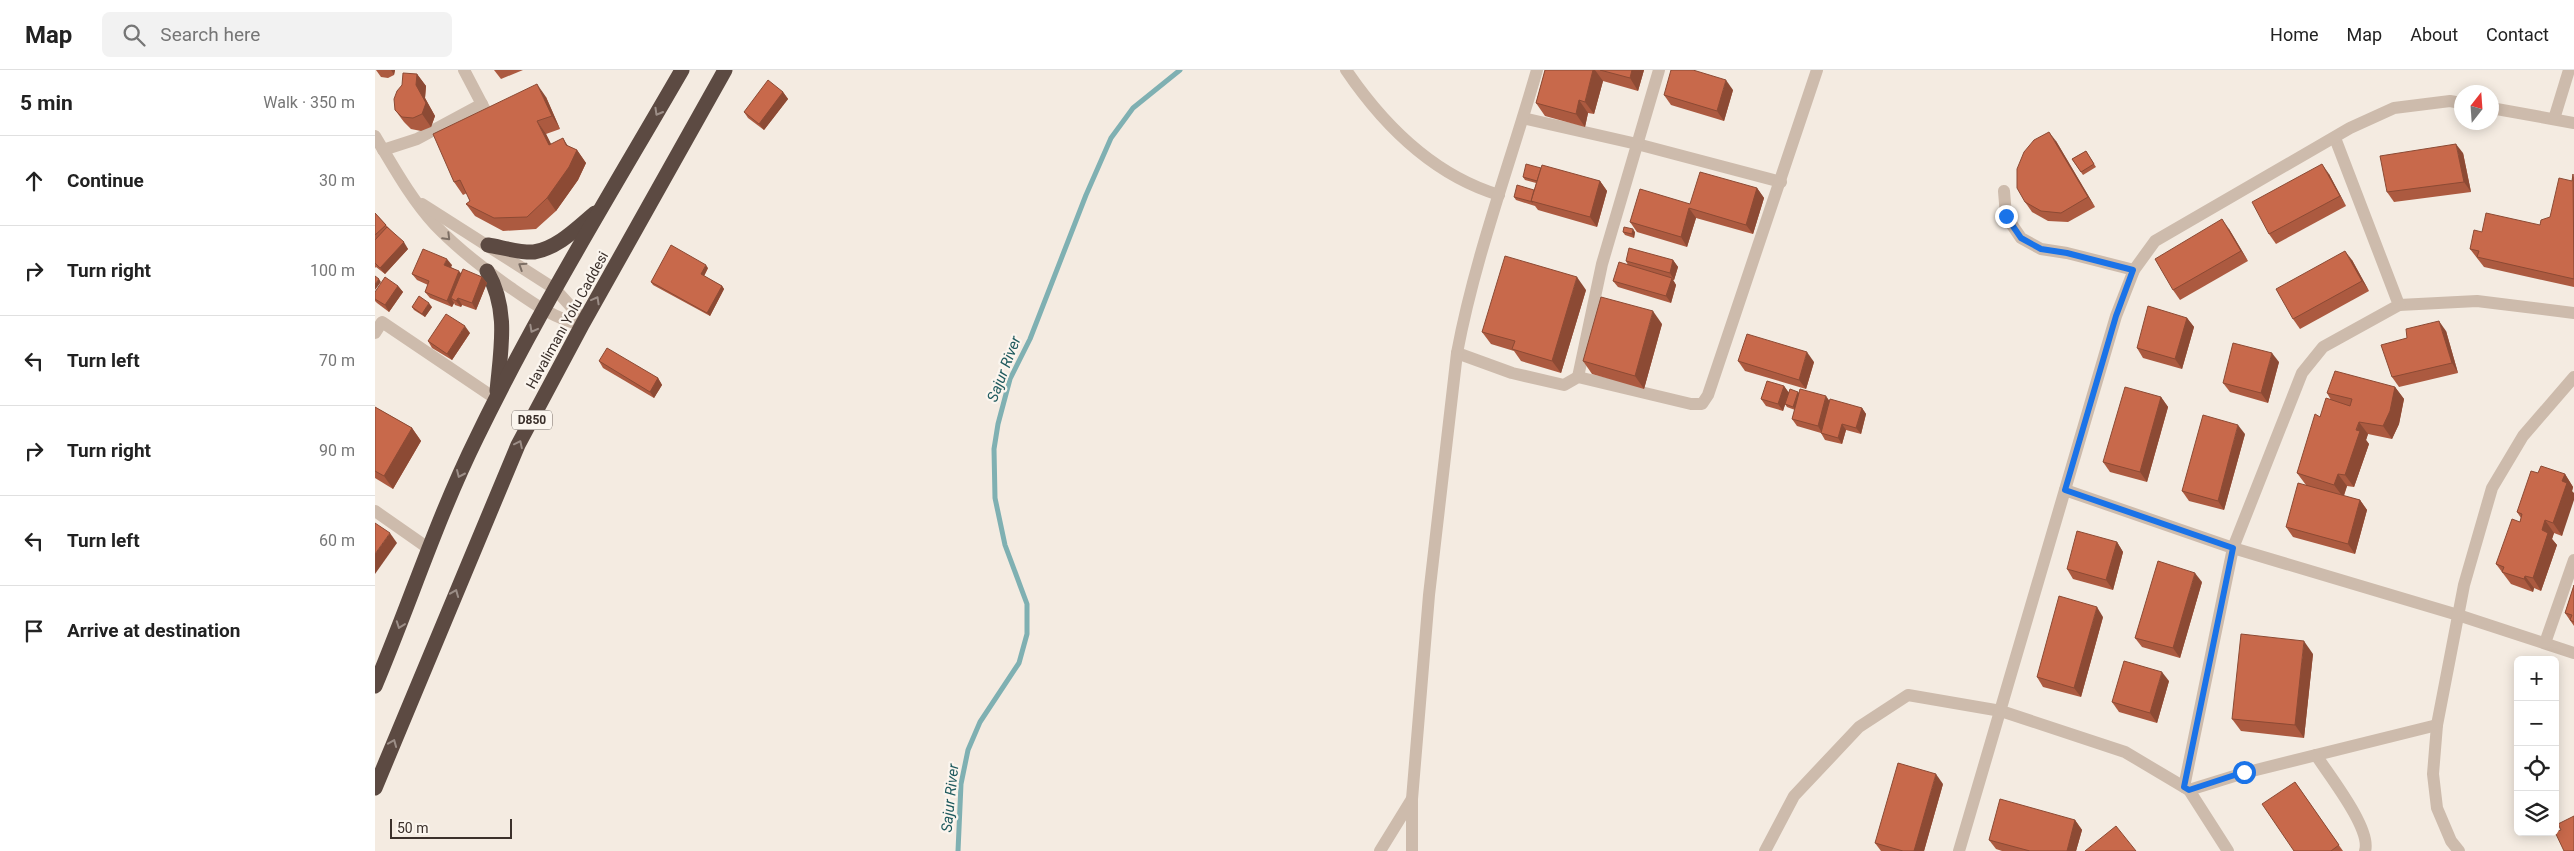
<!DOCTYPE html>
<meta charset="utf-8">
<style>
:root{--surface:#fff;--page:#f2f2f2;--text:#222;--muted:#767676;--line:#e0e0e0}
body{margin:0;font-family:Roboto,sans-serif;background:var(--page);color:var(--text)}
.controls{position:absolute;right:15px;bottom:15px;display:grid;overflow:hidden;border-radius:8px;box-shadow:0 2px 12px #0003}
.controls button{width:45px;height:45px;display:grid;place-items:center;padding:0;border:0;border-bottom:1px solid var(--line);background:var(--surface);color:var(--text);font:25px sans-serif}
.compass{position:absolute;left:2079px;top:15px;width:45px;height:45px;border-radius:50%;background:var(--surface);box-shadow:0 2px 12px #0003;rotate:17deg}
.scale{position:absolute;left:15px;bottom:12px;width:122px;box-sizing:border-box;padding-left:5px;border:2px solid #3b302b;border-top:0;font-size:14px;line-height:18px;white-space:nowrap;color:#3b302b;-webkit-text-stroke:4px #fbf5ee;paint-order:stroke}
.stop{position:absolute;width:15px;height:15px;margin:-11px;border:4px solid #1a73e8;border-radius:50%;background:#fff}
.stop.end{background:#1a73e8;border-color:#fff;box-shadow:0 1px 5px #0008}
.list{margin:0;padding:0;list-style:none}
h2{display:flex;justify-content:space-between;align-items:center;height:65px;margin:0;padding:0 20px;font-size:21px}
h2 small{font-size:16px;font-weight:400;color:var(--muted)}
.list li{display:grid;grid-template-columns:32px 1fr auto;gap:15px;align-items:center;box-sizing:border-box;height:90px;padding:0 20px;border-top:1px solid var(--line)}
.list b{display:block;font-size:19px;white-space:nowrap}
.list em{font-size:16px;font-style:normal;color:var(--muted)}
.icon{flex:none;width:28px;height:28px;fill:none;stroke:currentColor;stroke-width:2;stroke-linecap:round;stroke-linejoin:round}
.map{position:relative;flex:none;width:2199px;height:781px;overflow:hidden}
header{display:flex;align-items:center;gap:30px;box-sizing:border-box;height:70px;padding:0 25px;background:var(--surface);border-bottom:1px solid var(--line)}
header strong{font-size:24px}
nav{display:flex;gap:28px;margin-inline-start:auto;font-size:18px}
.search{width:350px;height:45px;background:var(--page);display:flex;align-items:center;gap:12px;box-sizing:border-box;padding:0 18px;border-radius:8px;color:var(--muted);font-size:19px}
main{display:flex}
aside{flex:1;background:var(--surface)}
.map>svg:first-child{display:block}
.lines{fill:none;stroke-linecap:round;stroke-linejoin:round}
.stream{stroke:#7fb0b2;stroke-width:5}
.minor{stroke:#cdbbac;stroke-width:12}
.highway{stroke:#5c4a42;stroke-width:15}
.wall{fill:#ac5a40}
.shaded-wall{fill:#8c4a34}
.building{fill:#c8694b;stroke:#8c4a34}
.oneway{stroke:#9c8e87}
.oneway2{stroke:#7d6f65}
.route{stroke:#1a73e8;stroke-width:6}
.labels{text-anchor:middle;stroke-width:4.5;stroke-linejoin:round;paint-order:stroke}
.shield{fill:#fbf5ee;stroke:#756b66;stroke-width:1}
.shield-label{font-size:12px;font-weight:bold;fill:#3b302b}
.street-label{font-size:14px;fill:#3b302b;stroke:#fbf5ee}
.water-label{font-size:15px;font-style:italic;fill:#1f5a5e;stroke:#fbf5ee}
</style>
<header>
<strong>Map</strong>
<div class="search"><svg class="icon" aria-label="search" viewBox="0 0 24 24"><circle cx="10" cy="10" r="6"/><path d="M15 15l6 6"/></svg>Search here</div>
<nav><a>Home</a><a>Map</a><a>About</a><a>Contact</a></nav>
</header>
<main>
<aside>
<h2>5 min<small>Walk · 350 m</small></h2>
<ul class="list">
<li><svg class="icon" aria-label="ahead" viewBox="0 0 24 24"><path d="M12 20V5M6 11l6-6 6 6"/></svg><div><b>Continue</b></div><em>30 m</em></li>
<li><svg class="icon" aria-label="right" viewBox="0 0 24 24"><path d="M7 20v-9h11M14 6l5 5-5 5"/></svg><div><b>Turn right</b></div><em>100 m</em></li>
<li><svg class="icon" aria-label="left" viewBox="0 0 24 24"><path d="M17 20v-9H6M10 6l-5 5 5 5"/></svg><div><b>Turn left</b></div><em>70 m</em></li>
<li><svg class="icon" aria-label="right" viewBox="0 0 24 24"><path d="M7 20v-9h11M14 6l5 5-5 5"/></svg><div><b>Turn right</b></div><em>90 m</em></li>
<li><svg class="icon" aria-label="left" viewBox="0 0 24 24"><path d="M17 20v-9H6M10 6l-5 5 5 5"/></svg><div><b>Turn left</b></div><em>60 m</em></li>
<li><svg class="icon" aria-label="arrive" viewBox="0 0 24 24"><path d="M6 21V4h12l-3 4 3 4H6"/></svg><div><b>Arrive at destination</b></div></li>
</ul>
</aside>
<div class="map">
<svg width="2199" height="781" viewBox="0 0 2199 781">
<rect width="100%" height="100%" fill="#f4ebe1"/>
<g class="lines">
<polyline class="stream" points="583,781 586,714 593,680 605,652 644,593 652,564 652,534 630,475 620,428 619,379 623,354 635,309 655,269 711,125 736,68 758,38 805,0"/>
<g class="minor">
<polyline points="89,0 110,40"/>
<path d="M971,0C1009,56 1058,105 1124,125"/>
<polyline points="2116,38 2199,53"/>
<polyline points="1148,48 1262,74 1406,112"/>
<polyline points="2179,49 2194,0"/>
<path d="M0,66C18,96 36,129 60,155C83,179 109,199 136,218C159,234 180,249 207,255"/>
<polyline points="8,80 42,69 107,34"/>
<polyline points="1629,121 1631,146 1646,168 1666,179 1692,183 1759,200"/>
<polyline points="47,134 180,219 209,251"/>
<polyline points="2024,235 2102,231 2199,243"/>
<polyline points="0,263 7,252 121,329"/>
<polyline points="1082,283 1137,303 1189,315 1203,307 1316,334 1327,334 1333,325 1442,0"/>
<polyline points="1203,307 1227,194 1284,0"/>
<polyline points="1690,420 1858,478 2083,545 2199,583"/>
<polyline points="0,441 53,478"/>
<polyline points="2170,573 2199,490"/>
<path d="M1941,685C1953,704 1997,759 1990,781"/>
<polyline points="1809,717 1858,478 1927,303 1948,277 2024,235 1960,68"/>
<polyline points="1814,720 1869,703 2062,655"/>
<polyline points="1005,781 1037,729"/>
<path d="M1037,781V729L1054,525L1082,283C1100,187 1135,94 1162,0"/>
<polyline points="1390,781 1419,726 1484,657 1533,625 1626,641 1750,682 1814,720 1853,781"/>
<polyline points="1584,781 1741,246 1759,200 1780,171 1975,58 2019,38 2075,31 2086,33"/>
<polyline points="2084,781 2076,771 2062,738 2058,704 2062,655 2089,515 2117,418 2148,366 2199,307"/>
</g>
<g class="highway">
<path d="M113,175C126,177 145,183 159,182C183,178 202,158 220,143"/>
<path d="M112,201C134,240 126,277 122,321"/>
<path d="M0,616C35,533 62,448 102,367C163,241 237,121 307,0"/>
<polyline points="0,718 143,375 207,255 350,0"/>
</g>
</g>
<g class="wall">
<polygon points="1,0 20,0 19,5 13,8 6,7"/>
<polygon points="119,0 148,0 126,9"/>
<polygon points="1170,0 1269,0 1263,21 1228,11 1219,44 1213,43 1210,57 1170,46 1161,33"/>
<polygon points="42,4 51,16 50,28 60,46 56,57 46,61 36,59 29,52 20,40"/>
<polygon points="1358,20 1349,51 1296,35 1289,25"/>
<polygon points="408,22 413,29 389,60 373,48 369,42"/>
<polygon points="171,27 185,59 171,64 176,74 193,76 202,80 211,93 203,110 181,141 161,159 128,161 100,146 91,134 95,131 92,123 88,125 79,112"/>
<polygon points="1681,71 1720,137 1693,152 1673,151 1657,142 1650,132"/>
<polygon points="1711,81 1721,97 1708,105 1697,89"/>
<polygon points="2088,83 2096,122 2019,132 2012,122"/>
<polygon points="1166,98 1225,111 1232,121 1222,157 1163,140 1160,136 1141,130 1139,127 1159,120 1161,113 1150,110 1148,107"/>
<polygon points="1954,104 1971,136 1901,174 1894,164"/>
<polygon points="2199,104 2199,217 2109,197 2095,179 2107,162 2165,155 2175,147 2197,111"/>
<polygon points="1382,118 1389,128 1378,164 1321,148 1312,177 1262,162 1255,152 1315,134"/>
<polygon points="0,143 33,179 10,204 1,197 0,198"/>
<polygon points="1854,159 1873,191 1805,230 1798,220"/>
<polygon points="1248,162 1260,162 1259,168 1250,165"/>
<polygon points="1298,190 1303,197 1299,210 1298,210 1301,215 1296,233 1243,217 1238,211 1253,195 1251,191"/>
<polygon points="1977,190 1994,221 1925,259 1918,249"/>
<polygon points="77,195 76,197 86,203 107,207 112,213 101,240 87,235 86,237 80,235 79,233 77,237 55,228 50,222 53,215 42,210 37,204"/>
<polygon points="333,198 329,206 347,216 349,219 335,246 278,215 276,212"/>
<polygon points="23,216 28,222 14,242 2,233 0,231 0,221"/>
<polygon points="1211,220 1186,303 1146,291 1139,281 1116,274 1107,262"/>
<polygon points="37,237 57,237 50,247 39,240"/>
<polygon points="1812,248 1819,257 1807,299 1768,288 1762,278"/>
<polygon points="1287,254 1269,319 1217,304 1208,291"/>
<polygon points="2071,261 2083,303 2024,317 2017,307 2032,268"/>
<polygon points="95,263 77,290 57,278 53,271"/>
<polygon points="224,291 283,308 287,315 279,328 228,298"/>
<polygon points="1363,291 1439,292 1431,319 1370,301"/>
<polygon points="1904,292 1893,333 1855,322 1848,313"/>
<polygon points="1409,316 1414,323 1423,322 1424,324 1454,331 1487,338 1491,344 1486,364 1471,360 1467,374 1450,370 1446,363 1422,356 1417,349 1420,340 1412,337 1410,334 1408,341 1391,336 1386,329"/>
<polygon points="2020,317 2029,329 2024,354 2017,369 1993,364 1991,370 1994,374 1979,417 1972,416 1969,426 1985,430 1992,440 1980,484 1918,467 1911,457 1931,415 1922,403 1945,347 1956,330 1952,323"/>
<polygon points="1786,327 1793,337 1772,412 1735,402 1728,392"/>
<polygon points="0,337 37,358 46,371 18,419 0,408"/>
<polygon points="1870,364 1849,440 1814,431 1807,421"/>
<polygon points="2163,403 2190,404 2198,417 2187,466 2179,463 2177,469 2182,475 2166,521 2159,518 2158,522 2136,514 2121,494 2145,452 2146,448 2142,442"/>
<polygon points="1742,472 1748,482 1738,520 1698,509 1692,499"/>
<polygon points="1827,512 1805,588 1767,577 1760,568"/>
<polygon points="2199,515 2199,556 2190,543"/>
<polygon points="1728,547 1706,627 1668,617 1662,607"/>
<polygon points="1938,584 1929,668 1866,661 1857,649"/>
<polygon points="1794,611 1782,653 1744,642 1737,632"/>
<polygon points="1920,712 1968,781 1919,781"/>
<polygon points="1568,714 1549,781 1506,781 1500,773"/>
<polygon points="1700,750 1707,760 1701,781 1627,781 1621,779 1614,770"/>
</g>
<g class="shaded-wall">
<polygon points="16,0 20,0 19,5"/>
<polygon points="1218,0 1220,0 1228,11 1219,44 1210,32"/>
<polygon points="1257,0 1269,0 1263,21 1255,8"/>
<polygon points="42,4 51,16 50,28 60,46 56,57 47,44 41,15"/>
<polygon points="1351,10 1358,20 1349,51 1342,41"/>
<polygon points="162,14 171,27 185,59 177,46"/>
<polygon points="408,22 413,29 389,60 384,54"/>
<polygon points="1204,30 1213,43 1210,57 1201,44"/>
<polygon points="162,51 171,64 183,88 174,75"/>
<polygon points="1674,62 1681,71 1720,137 1713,127"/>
<polygon points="188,68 196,81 202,80 211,93 203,110 181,141 172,128 191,75"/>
<polygon points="2081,74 2088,83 2096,122 2089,112"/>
<polygon points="1947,94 1954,104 1971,136 1965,126"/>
<polygon points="1225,111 1232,121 1222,157 1215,147"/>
<polygon points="1382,118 1389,128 1378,164 1371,155"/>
<polygon points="1314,138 1321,148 1312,177 1306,167"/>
<polygon points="1847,149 1854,159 1873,191 1866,181"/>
<polygon points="1258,159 1260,162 1259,168 1257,164"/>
<polygon points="29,172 33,179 10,204 5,198"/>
<polygon points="1970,181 1977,190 1994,221 1987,211"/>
<polygon points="72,189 77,195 74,201 69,195"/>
<polygon points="1298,190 1303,197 1299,210 1295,203"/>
<polygon points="331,195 333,198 328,208 326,204"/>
<polygon points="84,201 89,208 76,228 79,233 77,237 72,231"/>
<polygon points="107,207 112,213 101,240 97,233"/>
<polygon points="1202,207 1211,220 1186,303 1177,291"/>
<polygon points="1297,208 1301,215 1296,233 1291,226"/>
<polygon points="4,209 6,212 0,220 0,214"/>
<polygon points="23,216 28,222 14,242 10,235"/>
<polygon points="347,216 349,219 335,246 332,243"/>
<polygon points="83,228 87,235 86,237 81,231"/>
<polygon points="54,233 57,237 50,247 47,244"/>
<polygon points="1278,241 1287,254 1269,319 1260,306"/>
<polygon points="1812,248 1819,257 1807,299 1800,289"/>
<polygon points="2064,251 2071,261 2083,303 2077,293"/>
<polygon points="90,256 95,263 77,290 72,284"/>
<polygon points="1432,282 1439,292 1431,319 1424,310"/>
<polygon points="1897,283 1904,292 1893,333 1886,323"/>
<polygon points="283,308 287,315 279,328 275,322"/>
<polygon points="1409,316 1414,323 1408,341 1403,334"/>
<polygon points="2020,317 2029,329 2024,354 2017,369 2008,356"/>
<polygon points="1423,322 1425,325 1421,340 1418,337"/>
<polygon points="1451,326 1456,333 1447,363 1443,356"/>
<polygon points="1786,327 1793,337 1772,412 1765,402"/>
<polygon points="1487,338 1491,344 1486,364 1481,358"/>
<polygon points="1984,352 1993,364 1991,370 1994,374 1979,417 1970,405"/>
<polygon points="1467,354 1471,360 1467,374 1463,368"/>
<polygon points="1863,355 1870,364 1849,440 1843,431"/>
<polygon points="37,358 46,371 18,419 9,406"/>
<polygon points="1963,404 1972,416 1968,427 1959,415"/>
<polygon points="2190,404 2198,417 2197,421 2199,423 2199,430 2187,466 2178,453 2187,411"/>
<polygon points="1985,430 1992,440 1980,484 1973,474"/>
<polygon points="2170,450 2179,463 2177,469 2182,475 2166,521 2158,508 2167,460"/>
<polygon points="15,463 22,473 0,504 0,484"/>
<polygon points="1742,472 1748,482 1738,520 1731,510"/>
<polygon points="1820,503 1827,512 1805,588 1798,578"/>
<polygon points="2150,506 2159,518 2158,522 2149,509"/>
<polygon points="1722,537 1728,547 1706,627 1699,618"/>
<polygon points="1929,571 1938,584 1929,668 1920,655"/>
<polygon points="1787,602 1794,611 1782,653 1775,643"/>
<polygon points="1561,704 1568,714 1549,781 1539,781"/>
<polygon points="1700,750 1707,760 1701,781 1692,781"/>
</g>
<g class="building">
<polygon points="1170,0 1218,0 1210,32 1204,30 1201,44 1161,33"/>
<polygon points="1225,0 1257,0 1255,8"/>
<polygon points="1296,0 1318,0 1351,10 1342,41 1289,25"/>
<polygon points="28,3 42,4 41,15 51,33 47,44 38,48 27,47 20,40 19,29 22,21 27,15"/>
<polygon points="393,10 408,22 384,54 369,42"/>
<polygon points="162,14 177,46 162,51 174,75 188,68 191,75 202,80 194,97 172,128 152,147 119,148 91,134 95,131 85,110 79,112 58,64"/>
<polygon points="1674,62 1713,127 1686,143 1666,141 1650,132 1642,118 1642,99 1649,82 1659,70"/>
<polygon points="2081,74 2089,112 2012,122 2005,86"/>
<polygon points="1711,81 1719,94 1706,102 1697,89"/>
<polygon points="1151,94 1166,98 1162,111 1148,107"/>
<polygon points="1947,94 1965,126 1894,164 1877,132"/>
<polygon points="1167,95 1225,111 1215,147 1156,131"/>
<polygon points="1325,102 1382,118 1371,155 1314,138 1306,167 1255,152 1265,119 1315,134"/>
<polygon points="2198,104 2199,209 2102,187 2104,181 2095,179 2099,160 2107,162 2111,143 2165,155 2166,150 2175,147 2184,108 2197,111"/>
<polygon points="1142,115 1159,120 1156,131 1158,132 1139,127"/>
<polygon points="0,143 11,155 0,165"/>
<polygon points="1847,149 1866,181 1798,220 1780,189"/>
<polygon points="12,157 29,172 5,198 0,193 0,170"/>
<polygon points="1249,157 1258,159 1257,164 1248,162"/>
<polygon points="296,175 331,195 326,204 347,216 332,243 276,212"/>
<polygon points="1254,178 1298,190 1295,203 1251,191"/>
<polygon points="48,179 72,189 69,195 84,201 72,231 50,222 54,211 37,204"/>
<polygon points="1970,181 1987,211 1918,249 1901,219"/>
<polygon points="1130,186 1202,207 1177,291 1137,279 1140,271 1107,262"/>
<polygon points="1244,192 1297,208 1291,226 1238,211"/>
<polygon points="88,199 107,207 97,233 83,228 81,231 76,228"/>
<polygon points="0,206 4,209 0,214"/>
<polygon points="10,207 23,216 10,235 0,229 0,222"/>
<polygon points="44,226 54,233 47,244 37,237"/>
<polygon points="1226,227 1278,241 1260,306 1208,291"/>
<polygon points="1773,236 1812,248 1800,289 1762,278"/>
<polygon points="71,244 90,256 72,284 53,271"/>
<polygon points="2064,251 2077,293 2017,307 2006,275 2032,268 2031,259"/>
<polygon points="1372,264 1432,282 1424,310 1363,291"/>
<polygon points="1858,273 1897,283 1886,323 1848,313"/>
<polygon points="232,278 283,308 275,322 224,291"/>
<polygon points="1960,301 2020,317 2015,341 2008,356 1984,352 1981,360 1985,361 1970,405 1963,404 1959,415 1922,403 1940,344 1945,347 1951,328 1975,336 1977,329 1952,323"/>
<polygon points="1392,311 1409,316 1403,334 1386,329"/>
<polygon points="1750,317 1786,327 1765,402 1728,392"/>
<polygon points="1415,319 1423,322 1418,337 1410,334"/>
<polygon points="1425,319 1451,326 1443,356 1417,349"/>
<polygon points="1455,329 1487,338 1481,358 1467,354 1463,368 1446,363"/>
<polygon points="0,337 37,358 9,406 0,401"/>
<polygon points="1828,345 1863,355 1843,431 1807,421"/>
<polygon points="2166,396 2190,404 2187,411 2192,413 2178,453 2170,450 2167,460 2173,463 2158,508 2150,506 2149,509 2127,502 2129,497 2121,494 2137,449 2145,452 2147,444 2142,442 2156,401 2163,403"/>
<polygon points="1923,413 1985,430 1973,474 1911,457"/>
<polygon points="0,453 15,463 0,484"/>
<polygon points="1702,461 1742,472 1731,510 1692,499"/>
<polygon points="1783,491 1820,503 1798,578 1760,568"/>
<polygon points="2199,515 2199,552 2195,550 2197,545 2190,543"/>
<polygon points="1684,526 1722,537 1699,618 1662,607"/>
<polygon points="1866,564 1929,571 1920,655 1857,649"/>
<polygon points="1749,591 1787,602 1775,643 1737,632"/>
<polygon points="1523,693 1561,704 1539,781 1528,781 1500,773"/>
<polygon points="1920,712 1964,775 1956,781 1919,781 1887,734"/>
<polygon points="1625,729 1700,750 1692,781 1655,781 1614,770"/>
<polygon points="2199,746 2199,781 2189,781 2180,762 2186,760 2183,754"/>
<polygon points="1741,756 1761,781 1710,781"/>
</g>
<defs><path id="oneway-chevron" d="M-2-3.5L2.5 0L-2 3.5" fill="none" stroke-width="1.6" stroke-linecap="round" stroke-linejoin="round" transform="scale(1.25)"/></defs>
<g class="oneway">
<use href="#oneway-chevron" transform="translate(283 42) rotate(120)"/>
<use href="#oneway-chevron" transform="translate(221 230) rotate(-61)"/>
<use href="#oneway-chevron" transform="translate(158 259) rotate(118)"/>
<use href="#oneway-chevron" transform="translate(144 374) rotate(-64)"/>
<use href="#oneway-chevron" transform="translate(85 404) rotate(114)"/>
<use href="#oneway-chevron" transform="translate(80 523) rotate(-68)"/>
<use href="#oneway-chevron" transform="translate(25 555) rotate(110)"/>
<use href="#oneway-chevron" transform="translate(18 673) rotate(-68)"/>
</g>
<g class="oneway2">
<use href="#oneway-chevron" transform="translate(72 167) rotate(45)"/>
<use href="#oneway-chevron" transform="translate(147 196) rotate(-147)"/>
</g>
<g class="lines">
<polyline class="route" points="1631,146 1646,168 1666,179 1692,183 1758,200 1741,246 1690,420 1858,478 1809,717 1814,720 1869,702"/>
</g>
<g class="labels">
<rect class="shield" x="137" y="340.5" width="40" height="19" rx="4"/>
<g class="shield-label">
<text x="157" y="354">D850</text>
</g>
<g class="street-label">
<text transform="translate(192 250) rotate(-61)" y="5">Havalimanı Yolu Caddesi</text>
</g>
<g class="water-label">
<text transform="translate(629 299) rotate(-69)" y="5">Sajur River</text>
<text transform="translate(575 728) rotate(-84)" y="5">Sajur River</text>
</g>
</g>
</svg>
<div class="controls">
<button>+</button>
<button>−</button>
<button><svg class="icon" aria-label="locate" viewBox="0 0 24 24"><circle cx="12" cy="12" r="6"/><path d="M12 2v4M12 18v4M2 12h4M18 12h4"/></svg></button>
<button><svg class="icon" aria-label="layers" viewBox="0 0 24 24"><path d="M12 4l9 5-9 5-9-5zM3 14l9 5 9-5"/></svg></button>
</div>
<svg class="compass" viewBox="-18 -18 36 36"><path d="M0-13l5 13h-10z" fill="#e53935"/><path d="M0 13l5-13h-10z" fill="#767676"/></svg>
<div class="scale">50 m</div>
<div class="stop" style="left:1869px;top:702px"></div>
<div class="stop end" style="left:1631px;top:146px"></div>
</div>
</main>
